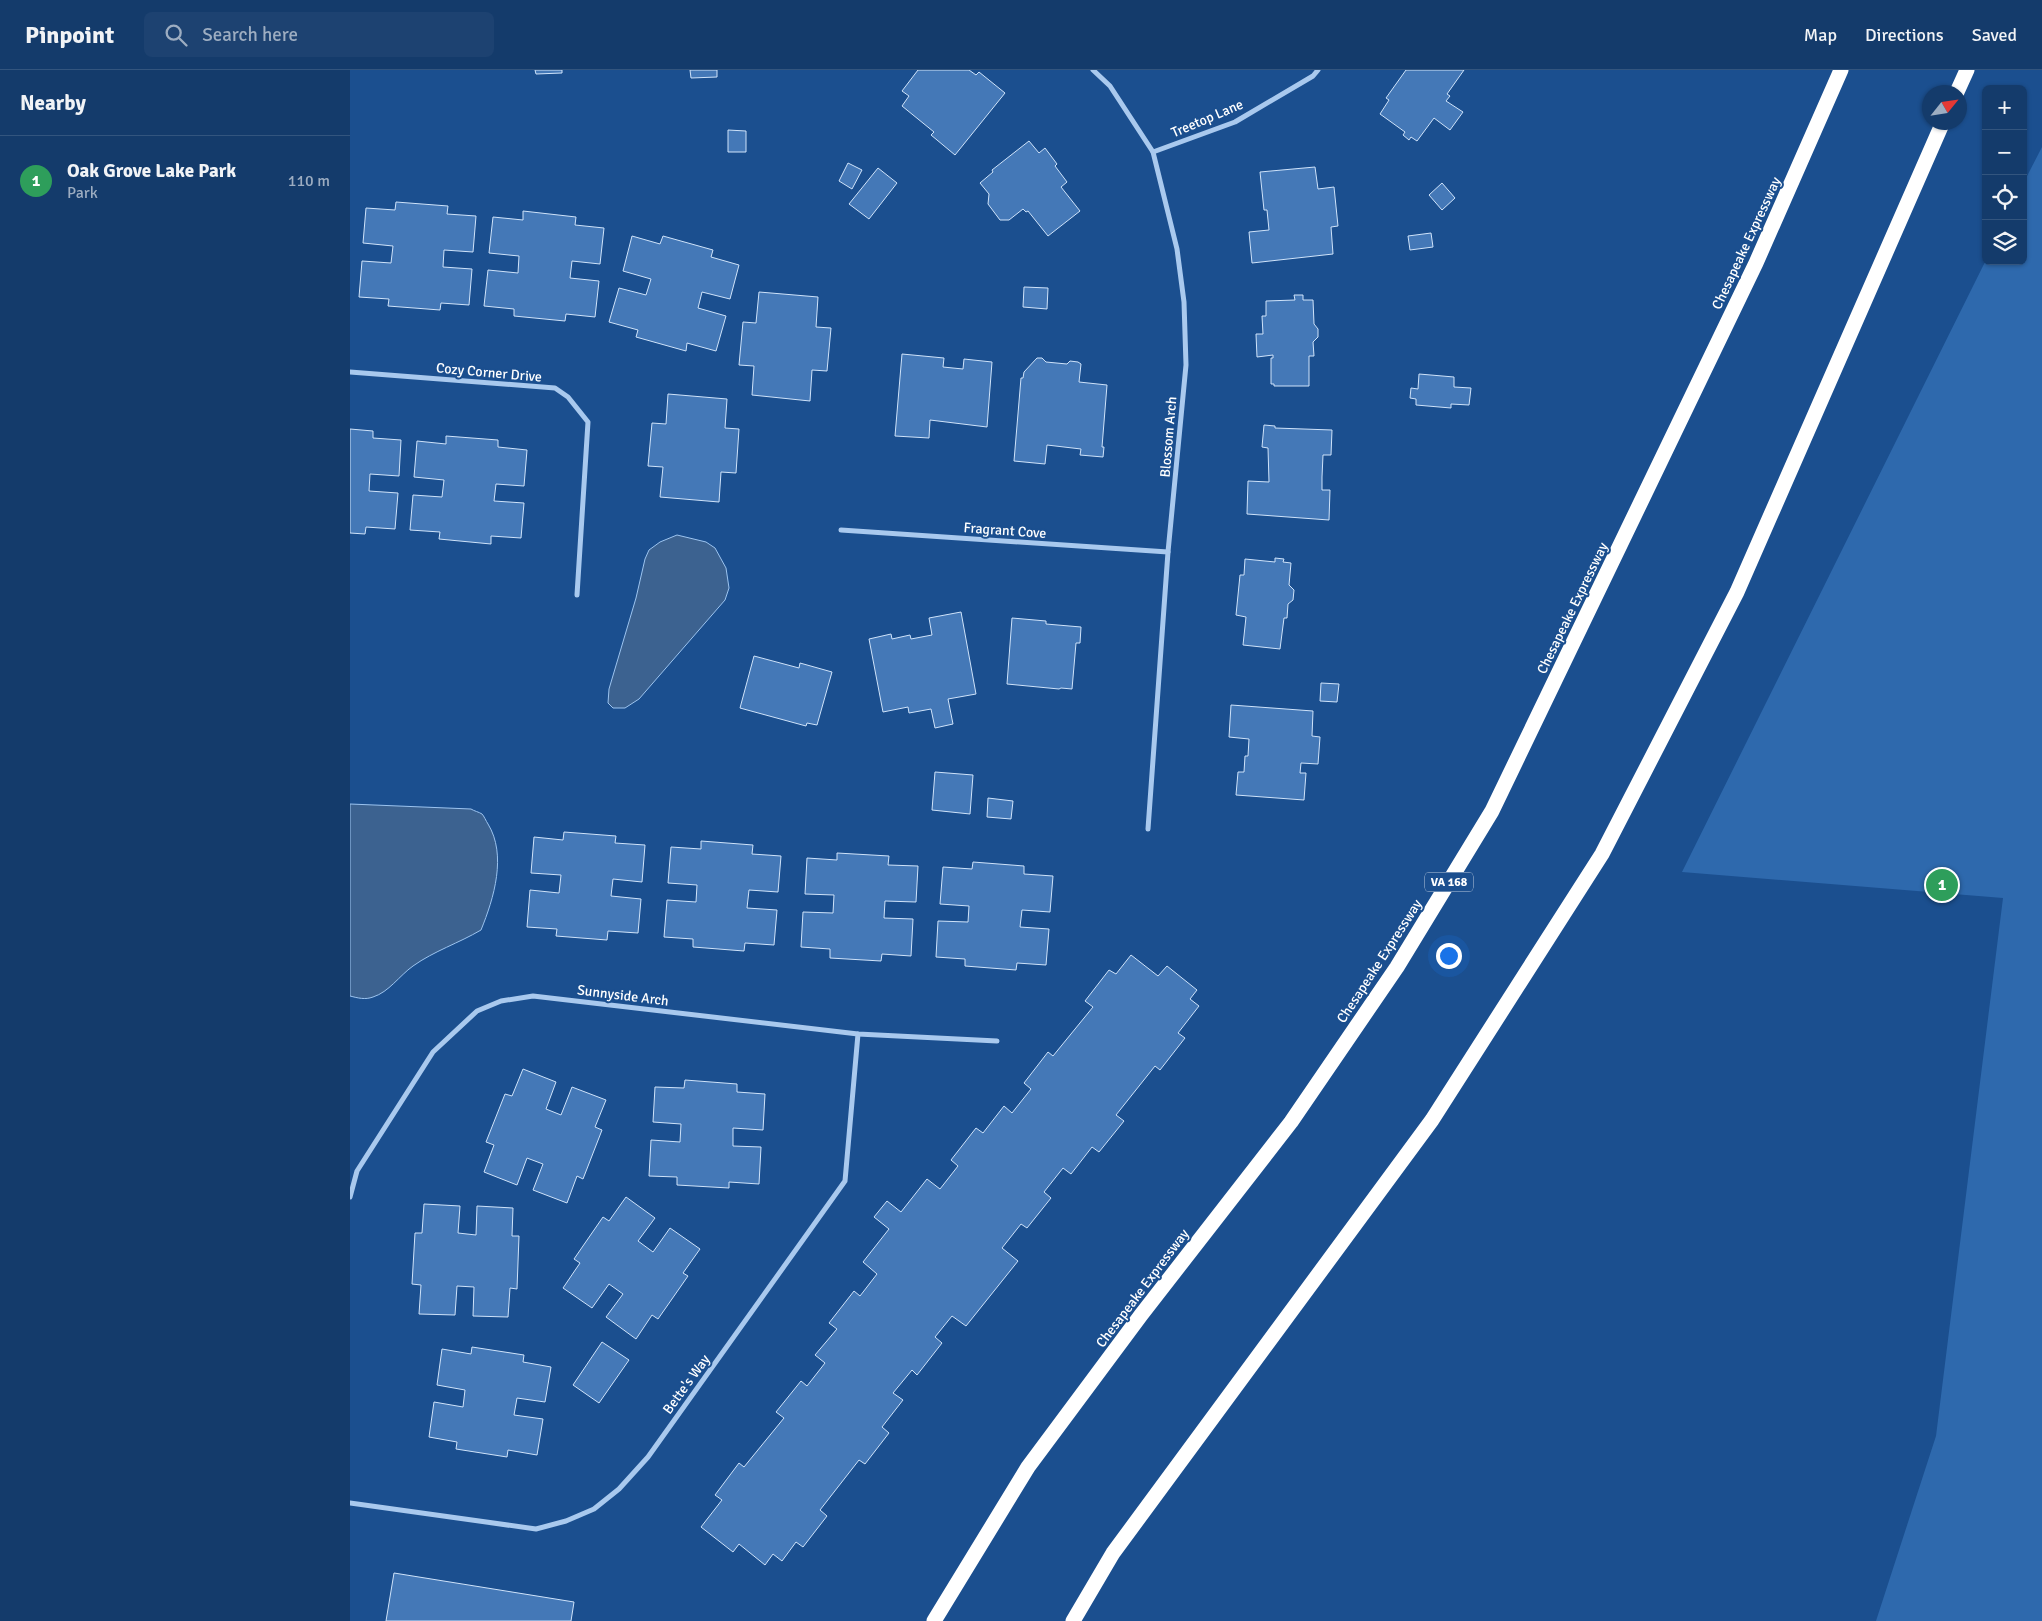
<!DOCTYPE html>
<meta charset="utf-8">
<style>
:root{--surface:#143b6b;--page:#1d4271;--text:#f1f3f6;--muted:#9dadc1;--line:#33557e;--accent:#8c9099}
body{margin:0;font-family:Signika,sans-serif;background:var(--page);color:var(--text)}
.controls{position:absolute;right:15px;top:15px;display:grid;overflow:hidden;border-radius:8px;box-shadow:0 1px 4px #0004}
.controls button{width:45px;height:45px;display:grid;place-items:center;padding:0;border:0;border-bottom:1px solid var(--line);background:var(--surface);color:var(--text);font:25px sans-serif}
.compass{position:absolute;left:1572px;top:15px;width:45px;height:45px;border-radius:50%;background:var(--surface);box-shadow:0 1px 4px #0004;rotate:60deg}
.you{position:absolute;left:1098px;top:885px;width:18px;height:18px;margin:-12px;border:4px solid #fff;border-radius:50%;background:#1a73e8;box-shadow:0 0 0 8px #1a73e833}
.badge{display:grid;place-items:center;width:32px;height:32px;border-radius:50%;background:var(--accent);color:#fff;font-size:16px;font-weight:700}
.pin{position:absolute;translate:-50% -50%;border:2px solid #fff;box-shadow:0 1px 5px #0006}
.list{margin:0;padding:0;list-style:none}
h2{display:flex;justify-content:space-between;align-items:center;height:65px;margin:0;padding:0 20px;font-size:21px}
h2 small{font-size:16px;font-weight:400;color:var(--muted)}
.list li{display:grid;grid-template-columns:32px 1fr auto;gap:15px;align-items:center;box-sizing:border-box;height:90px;padding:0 20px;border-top:1px solid var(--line)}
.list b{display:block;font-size:19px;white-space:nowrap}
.list p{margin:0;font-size:16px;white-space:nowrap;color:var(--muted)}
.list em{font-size:16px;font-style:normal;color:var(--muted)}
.icon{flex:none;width:28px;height:28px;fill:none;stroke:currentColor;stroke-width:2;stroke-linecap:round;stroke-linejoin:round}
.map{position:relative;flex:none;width:1692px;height:1551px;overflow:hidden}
header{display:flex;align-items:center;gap:30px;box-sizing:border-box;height:70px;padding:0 25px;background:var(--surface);border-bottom:1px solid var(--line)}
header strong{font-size:24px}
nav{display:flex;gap:28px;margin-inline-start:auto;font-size:18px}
.search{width:350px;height:45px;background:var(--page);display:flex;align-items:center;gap:12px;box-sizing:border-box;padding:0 18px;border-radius:8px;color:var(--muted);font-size:19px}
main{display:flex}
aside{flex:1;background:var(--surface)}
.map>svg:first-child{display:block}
.green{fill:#2e69ad}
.water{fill:#3c6290;stroke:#9cc4f0}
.building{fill:#4478b7;stroke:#cfe3fa}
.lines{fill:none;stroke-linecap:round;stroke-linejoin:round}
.minor{stroke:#a9c9ee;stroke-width:5}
.motorway{stroke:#fff;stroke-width:15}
.labels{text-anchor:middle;stroke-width:4;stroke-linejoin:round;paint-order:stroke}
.shield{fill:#1b4f8f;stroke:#bbcadd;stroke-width:1}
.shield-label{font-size:12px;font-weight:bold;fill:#fff}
.street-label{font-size:14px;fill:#fff;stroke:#1b4f8f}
</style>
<header>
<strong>Pinpoint</strong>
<div class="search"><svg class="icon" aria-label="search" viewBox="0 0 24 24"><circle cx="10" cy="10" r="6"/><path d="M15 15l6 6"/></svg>Search here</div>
<nav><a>Map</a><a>Directions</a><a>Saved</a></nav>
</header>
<main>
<aside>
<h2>Nearby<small></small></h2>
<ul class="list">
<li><span class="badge" style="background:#2e9e5b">1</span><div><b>Oak Grove Lake Park</b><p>Park</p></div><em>110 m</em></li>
</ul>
</aside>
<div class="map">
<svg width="1692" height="1551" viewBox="0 0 1692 1551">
<rect width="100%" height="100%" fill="#1b4f8f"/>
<polygon class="green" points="1692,77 1692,1551 1526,1551 1586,1366 1653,828 1332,802 1636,190 1673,191 1673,114"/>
<g class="water">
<polygon points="327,465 356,472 365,478 376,498 379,518 375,530 289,629 275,638 263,638 258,633 259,619 286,528 295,489 299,480 310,472"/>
<path d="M0,734L121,739C124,741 129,742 132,744C134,746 136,751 138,754C157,785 144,828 131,860C109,873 84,881 63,896C49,906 39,922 23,927C15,930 8,928 0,926Z"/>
</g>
<g class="building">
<polygon points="185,0 212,0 212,3 186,4"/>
<polygon points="340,0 367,0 367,7 341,8"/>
<polygon points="568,0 619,0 626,5 629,2 655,23 605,85 581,65 584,62 552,36 559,26 552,21"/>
<polygon points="1056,0 1114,0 1097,24 1100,26 1096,31 1113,42 1100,60 1084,48 1067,71 1061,67 1059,70 1053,65 1055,62 1030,44 1039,30 1036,28"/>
<polygon points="378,60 396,61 396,82 378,82"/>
<polygon points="679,71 689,83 695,78 707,94 705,96 717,112 711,117 730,141 698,166 678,141 676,142 673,139 659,150 650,150 638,134 639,124 630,113 643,102 642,100"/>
<polygon points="498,93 512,100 502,119 489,111"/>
<polygon points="965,97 968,119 984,117 988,156 981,157 983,184 902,193 899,162 919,160 917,140 914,140 910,102"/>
<polygon points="528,98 547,113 519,149 499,134"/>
<polygon points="1092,113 1105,128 1092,140 1079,125"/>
<polygon points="46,132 98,136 97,144 126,146 123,182 94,180 93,197 122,199 119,235 91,233 90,240 38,236 39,229 9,227 12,191 41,193 43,176 13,173 16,138 45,140"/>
<polygon points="173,141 226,147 225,155 254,158 250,194 222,191 220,208 249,211 245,247 216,244 215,251 164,246 164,239 134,236 138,200 168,203 169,186 139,183 143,147 173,150"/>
<polygon points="1081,163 1083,177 1060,180 1058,166"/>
<polygon points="282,166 310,174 313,166 363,180 361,187 389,195 380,229 352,222 348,238 376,246 366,281 337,273 336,281 286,267 288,260 259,252 269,218 296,225 301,209 273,201"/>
<polygon points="674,217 698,218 697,239 673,237"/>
<polygon points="409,222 468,227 466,257 481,258 477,301 462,300 460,331 402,325 404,296 389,295 393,252 406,253"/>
<polygon points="944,225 953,225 953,230 963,230 964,254 968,259 968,267 963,272 964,286 959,286 959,316 924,316 924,314 921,314 921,288 923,288 923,285 907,287 906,264 913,264 912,246 916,246 916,231 945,230"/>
<polygon points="552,284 594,288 593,297 613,299 614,289 642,292 637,357 580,350 579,368 545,366"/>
<polygon points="687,288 692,288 696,292 717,294 720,291 728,292 731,294 729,312 757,315 752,377 754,377 753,387 730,385 731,379 697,375 695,394 664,391 671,308 673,308 674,302"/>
<polygon points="1069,304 1104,307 1104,317 1121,318 1119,335 1101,334 1101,338 1066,335 1066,329 1060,328 1061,318 1068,319"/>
<polygon points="318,324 377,329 375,358 389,359 386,403 371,402 369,432 310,427 313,397 298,396 302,353 316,354"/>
<polygon points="914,355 925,356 925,358 982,360 981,385 973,385 972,407 972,420 980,420 979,450 897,444 898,411 919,412 918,378 912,377"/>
<polygon points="0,359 23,361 23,368 51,370 49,406 20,404 19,421 48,423 45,459 16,457 15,464 0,463"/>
<polygon points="96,366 148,370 148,377 177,380 174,416 146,414 144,431 174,433 171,468 141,466 141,474 89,469 90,462 60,460 63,425 92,427 94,410 64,407 67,371 96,374"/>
<polygon points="925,488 934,489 933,492 941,493 939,515 944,520 943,530 938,534 937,548 934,548 930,579 893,575 896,547 886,545 890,505 894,505 895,489 925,492"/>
<polygon points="611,542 626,624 598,629 603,654 585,658 581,639 559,643 558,637 533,642 519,569 541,564 542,569 560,565 561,569 582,565 579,548"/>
<polygon points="662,548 696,551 696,554 731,557 730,573 726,573 722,619 711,618 709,619 657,614"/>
<polygon points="404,586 449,598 450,593 482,602 467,655 457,653 456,656 390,638"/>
<polygon points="971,613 989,614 987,632 970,631"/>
<polygon points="881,635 963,641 962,666 970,667 968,694 951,693 950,703 956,703 954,730 886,725 888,702 894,702 895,686 898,686 899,669 879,667"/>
<polygon points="585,702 623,705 620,744 582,740"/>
<polygon points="638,728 663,731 661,749 637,747"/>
<polygon points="214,762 266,766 265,773 295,775 292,812 263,809 261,826 291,829 288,863 258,861 257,870 206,866 207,859 177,857 180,820 209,823 211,805 181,803 184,767 213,770"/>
<polygon points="351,771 403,775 402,784 431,786 428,822 399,820 397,838 427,840 424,875 395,873 394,881 343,877 343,869 314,867 317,830 346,832 347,815 318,813 321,777 351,779"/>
<polygon points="487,783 539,786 538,795 568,796 566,832 535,831 534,848 563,849 561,886 532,884 531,891 480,888 480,879 451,877 453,842 483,843 484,825 455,824 457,788 487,790"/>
<polygon points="623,792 674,796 674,804 703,806 700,842 672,840 670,857 699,859 696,895 667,893 666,900 615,896 615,889 586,887 588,851 618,852 619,836 590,834 593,797 622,799"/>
<polygon points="781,885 808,906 817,896 847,920 840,929 849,936 828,963 835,968 810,1000 805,996 766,1045 774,1051 749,1082 742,1077 721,1104 713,1098 694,1122 701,1128 677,1158 671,1154 652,1178 668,1191 616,1256 602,1246 585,1267 592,1273 567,1305 562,1300 543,1323 553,1330 532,1357 539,1363 515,1394 509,1390 470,1440 477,1446 453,1477 446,1472 432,1491 423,1484 415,1495 389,1474 383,1482 351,1457 372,1430 365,1425 389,1393 394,1397 434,1348 426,1342 451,1311 457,1316 475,1293 465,1285 487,1259 479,1253 504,1221 510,1226 527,1204 513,1192 539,1159 524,1147 537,1131 551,1142 577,1109 590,1119 608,1096 601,1090 626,1058 633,1063 654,1036 662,1043 681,1019 674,1013 698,982 703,986 743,937 735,931 759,900 766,904"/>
<polygon points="173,999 206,1012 196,1039 211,1045 222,1017 256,1030 245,1057 252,1060 233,1109 227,1106 217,1133 183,1120 193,1094 177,1088 167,1115 134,1102 144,1075 136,1072 155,1024 162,1026"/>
<polygon points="335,1010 387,1014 387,1022 415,1024 413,1060 383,1058 383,1076 411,1077 409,1114 379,1112 379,1118 327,1115 327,1107 299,1106 301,1070 330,1072 331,1054 303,1052 305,1017 334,1018"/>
<polygon points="276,1127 305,1148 288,1171 303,1182 320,1158 350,1179 333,1203 338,1206 308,1249 302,1245 286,1269 256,1247 273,1224 259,1214 242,1238 213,1218 230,1193 224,1189 253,1147 259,1151"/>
<polygon points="74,1134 110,1136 108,1163 126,1165 127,1136 163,1138 162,1166 169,1166 167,1219 160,1218 158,1247 123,1246 124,1217 107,1216 105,1245 69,1244 71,1215 62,1214 65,1163 72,1163"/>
<polygon points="252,1272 279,1290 249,1333 223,1315"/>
<polygon points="122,1277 174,1285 173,1292 201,1297 195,1332 167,1328 164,1345 193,1349 187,1385 158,1380 157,1387 106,1379 107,1372 79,1367 84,1332 113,1337 115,1320 87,1315 92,1279 121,1284"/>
<polygon points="44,1503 224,1532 221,1551 36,1551"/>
</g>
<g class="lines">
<g class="minor">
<polyline points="743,0 760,16 803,82 827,179 834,232 836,295 818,482 798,759"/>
<polyline points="803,82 885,52 963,6 968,0"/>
<polyline points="0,302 205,318 218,327 238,352 227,525"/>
<polyline points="491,460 818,482"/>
<polyline points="0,1127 7,1101 83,982 127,941 151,931 183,926 508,964 647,971"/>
<polyline points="0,1433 186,1459 216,1451 244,1439 269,1419 298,1387 495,1111 508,964"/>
</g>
<g class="motorway">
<polyline points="1607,22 1617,0"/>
<polyline points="584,1551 678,1397 791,1245 941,1052 1047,897 1142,741 1406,193 1491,0"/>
<polyline points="723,1551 763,1483 1082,1050 1252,784 1387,522 1593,52"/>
</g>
</g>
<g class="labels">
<rect class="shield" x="1075" y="802.5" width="48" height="19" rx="4"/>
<g class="shield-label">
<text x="1099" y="816">VA 168</text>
</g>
<g class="street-label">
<text transform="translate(857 48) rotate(-23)" y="5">Treetop Lane</text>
<text transform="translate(1396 173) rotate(-65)" y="5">Chesapeake Expressway</text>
<text transform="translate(139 302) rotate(5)" y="5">Cozy Corner Drive</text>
<text transform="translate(818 367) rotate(-85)" y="5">Blossom Arch</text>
<text transform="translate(655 460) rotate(4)" y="5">Fragrant Cove</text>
<text transform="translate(1222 538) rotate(-64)" y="5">Chesapeake Expressway</text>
<text transform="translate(1029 891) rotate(-57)" y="5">Chesapeake Expressway</text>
<text transform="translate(273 925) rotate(7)" y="5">Sunnyside Arch</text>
<text transform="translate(792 1218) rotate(-53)" y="5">Chesapeake Expressway</text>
<text transform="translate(336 1314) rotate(-54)" y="5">Bette's Way</text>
</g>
</g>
</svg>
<div class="controls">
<button>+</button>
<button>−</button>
<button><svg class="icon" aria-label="locate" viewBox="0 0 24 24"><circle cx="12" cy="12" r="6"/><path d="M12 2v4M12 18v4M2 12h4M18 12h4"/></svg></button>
<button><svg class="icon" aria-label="layers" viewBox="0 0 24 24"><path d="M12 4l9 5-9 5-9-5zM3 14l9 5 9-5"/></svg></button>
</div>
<svg class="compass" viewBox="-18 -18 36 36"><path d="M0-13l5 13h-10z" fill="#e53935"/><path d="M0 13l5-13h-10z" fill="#9dadc1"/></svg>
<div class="you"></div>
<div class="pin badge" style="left:1592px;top:815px;background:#2e9e5b">1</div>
</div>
</main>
